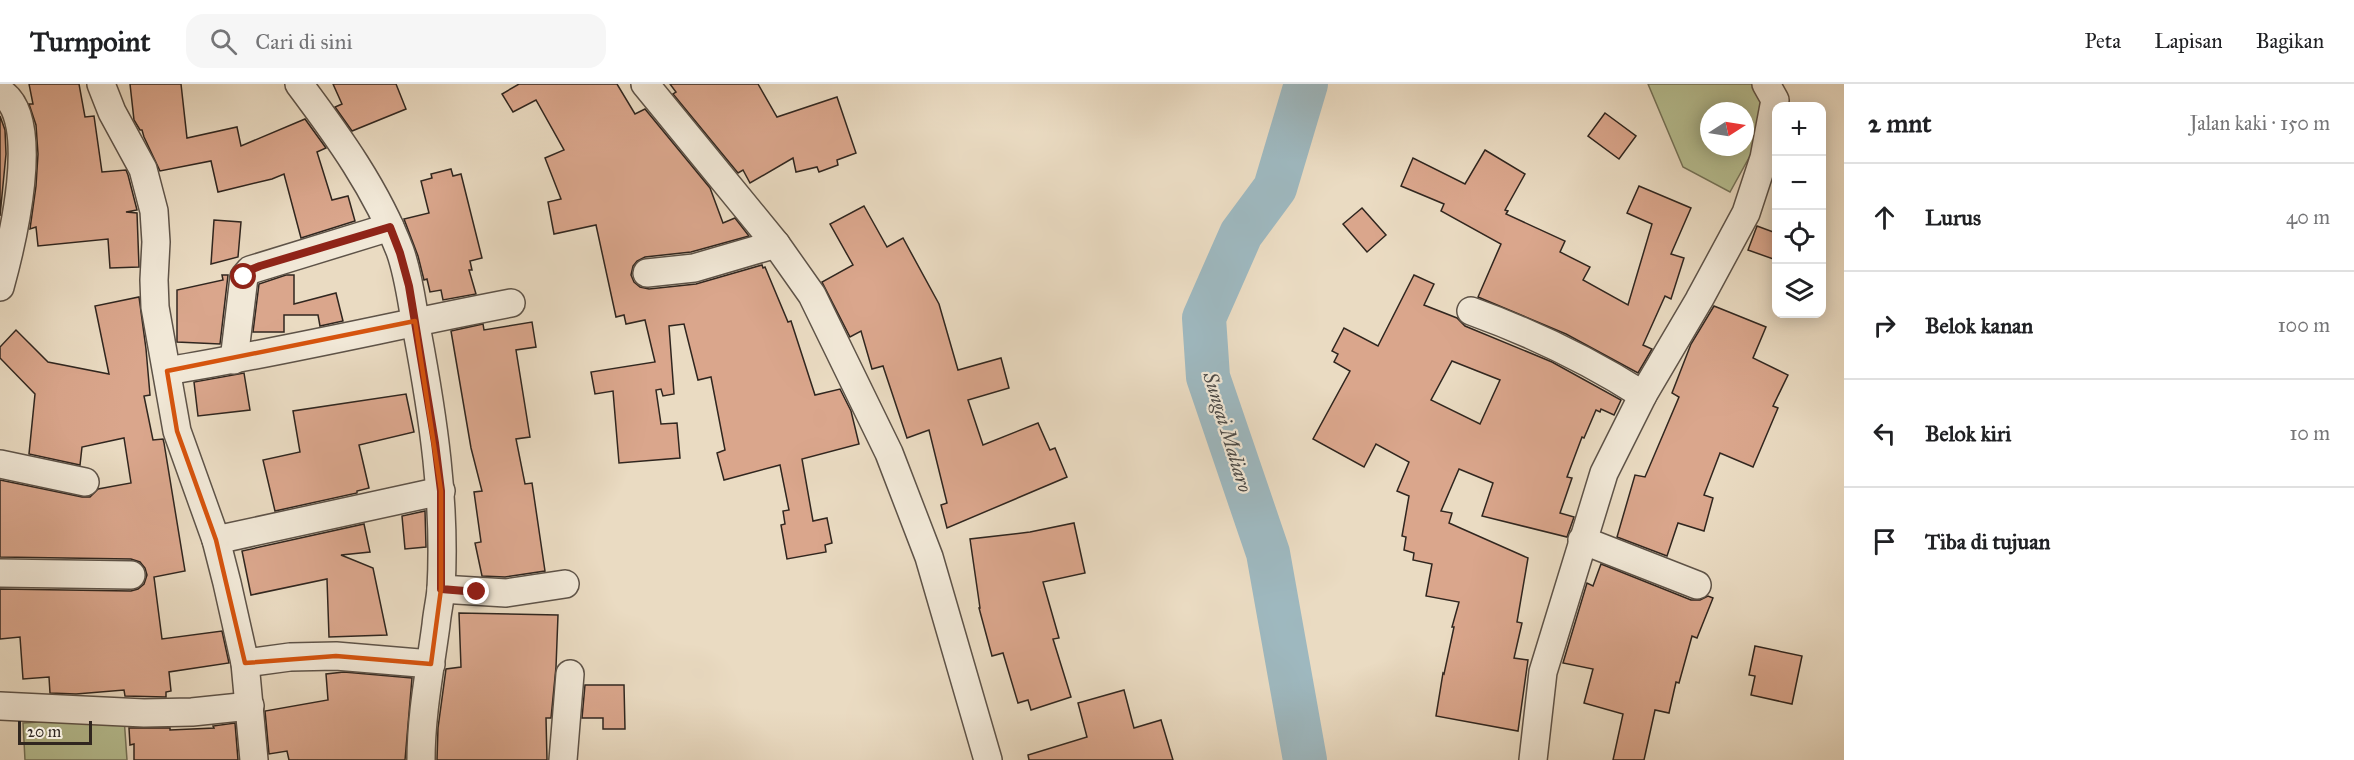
<!DOCTYPE html>
<html lang="id">
<meta charset="utf-8">
<style>
:root{--surface:#fff;--page:#f6f6f6;--text:#202124;--muted:#757577;--line:#e0e0e0}
body{margin:0;font-family:"IM FELL Great Primer",serif;background:var(--page);color:var(--text)}
.controls{position:absolute;right:18px;top:18px;display:grid;overflow:hidden;border-radius:12px;box-shadow:0 3px 15px #0003}
.controls button{width:54px;height:54px;display:grid;place-items:center;padding:0;border:0;border-bottom:2px solid var(--line);background:var(--surface);color:var(--text);font:30px sans-serif}
.compass{position:absolute;left:1700px;top:18px;width:54px;height:54px;border-radius:50%;background:var(--surface);box-shadow:0 3px 15px #0003;rotate:78deg}
.scale{position:absolute;left:18px;bottom:15px;width:74px;box-sizing:border-box;padding-left:6px;border:3px solid #30261f;border-top:0;font-size:16px;line-height:21px;white-space:nowrap;color:#30261f;-webkit-text-stroke:4px #f1e8d7;paint-order:stroke}
.stop{position:absolute;width:18px;height:18px;margin:-14px;border:4px solid #8f2418;border-radius:50%;background:#fff}
.stop.end{background:#8f2418;border-color:#fff;box-shadow:0 2px 6px #0008}
.list{margin:0;padding:0;list-style:none}
h2{display:flex;justify-content:space-between;align-items:center;height:78px;margin:0;padding:0 24px;font-size:26px}
h2 small{font-size:20px;font-weight:400;color:var(--muted)}
.list li{display:grid;grid-template-columns:39px 1fr auto;gap:18px;align-items:center;box-sizing:border-box;height:108px;padding:0 24px;border-top:2px solid var(--line)}
.list b{display:block;font-size:22px;white-space:nowrap}
.list em{font-size:20px;font-style:normal;color:var(--muted)}
.icon{flex:none;width:33px;height:33px;fill:none;stroke:currentColor;stroke-width:2;stroke-linecap:round;stroke-linejoin:round}
.map{position:relative;flex:none;width:1844px;height:676px;overflow:hidden}
header{display:flex;align-items:center;gap:36px;box-sizing:border-box;height:84px;padding:0 30px;background:var(--surface);border-bottom:2px solid var(--line)}
header strong{font-size:28px}
nav{display:flex;gap:33px;margin-inline-start:auto;font-size:21px}
.search{width:420px;height:54px;background:var(--page);display:flex;align-items:center;gap:15px;box-sizing:border-box;padding:0 21px;border-radius:18px;color:var(--muted);font-size:22px}
main{display:flex}
aside{flex:1;background:var(--surface)}
.map>svg:first-child{display:block}
.green{fill:#b7c093;stroke:#747359;stroke-width:1.5;fill-rule:evenodd}
.lines{fill:none;stroke-linecap:round;stroke-linejoin:round}
.river{stroke:#9eb8bf;stroke-width:44}
.building{fill:#daa68c;stroke:#30261f;stroke-width:1.5;fill-rule:evenodd}
.street-casing{stroke:#5e5348;stroke-width:30}
.street{stroke:#f1e8d7;stroke-width:27}
.route{stroke:#8f2418;stroke-width:8}
.marked{fill:none;stroke:#d6540e;stroke-width:4.5;stroke-linejoin:round}
.labels{text-anchor:middle;stroke-width:4.5;stroke-linejoin:round;paint-order:stroke}
.water-label{font-size:20px;font-style:italic;fill:#4c4a47;stroke:#f1e8d7}
</style>
<header>
<strong>Turnpoint</strong>
<div class="search"><svg class="icon" aria-label="search" viewBox="0 0 24 24"><circle cx="10" cy="10" r="6"/><path d="M15 15l6 6"/></svg>Cari di sini</div>
<nav><a>Peta</a><a>Lapisan</a><a>Bagikan</a></nav>
</header>
<main>
<div class="map">
<svg width="1844" height="676" viewBox="0 0 1844 676">
<rect width="100%" height="100%" fill="#eadbc2"/>
<filter id="stains"><feTurbulence type="fractalNoise" baseFrequency=".00333" numOctaves="4"/><feColorMatrix values="0 0 0 0 .2 0 0 0 0 .09 0 0 0 0 .02 0 0 0 .5 -.17"/></filter>
<radialGradient id="worn" r=".72"><stop offset=".6" stop-color="#630" stop-opacity="0"/><stop offset="1" stop-color="#630" stop-opacity=".3"/></radialGradient>
<g class="green">
<path d="M1648,0H1760L1763,5L1756,61L1730,108L1683,83ZM1709,27H1745V63H1709Z"/>
<polygon points="124,633 127,676 25,676 23,639"/>
</g>
<g class="lines">
<polyline class="river" points="1305,676 1268,469 1208,293 1204,234 1241,150 1275,104 1306,0"/>
</g>
<g class="building">
<polygon points="29,0 79,0 85,33 94,32 102,88 126,86 128,91 137,126 126,128 137,129 139,183 110,184 108,155 38,162 36,143 30,145 36,102 38,70 36,41 29,20 33,20"/>
<polygon points="130,0 181,0 187,54 237,43 241,62 305,35 326,64 317,68 332,116 348,112 355,137 301,154 284,90 272,95 218,108 211,77 160,87 144,53 142,46 140,46 134,36"/>
<polygon points="333,0 396,0 406,25 352,47 335,23 342,20"/>
<polygon points="519,0 617,0 635,30 645,25 710,104 723,139 735,134 749,152 691,168 645,173 637,177 633,182 631,191 634,198 640,203 649,205 696,200 762,181 763,184 765,183 788,238 791,237 815,311 840,305 851,327 859,360 802,375 813,437 827,434 832,459 825,461 826,468 787,475 781,441 785,440 783,427 789,426 780,381 724,396 717,369 725,366 711,293 698,296 684,240 669,242 674,310 663,312 661,305 656,306 661,340 677,339 680,374 619,379 613,307 595,310 591,288 655,278 645,236 626,240 624,231 616,233 596,141 554,150 548,118 561,115 545,74 564,66 536,16 513,28 502,10"/>
<polygon points="670,0 758,0 777,33 837,13 856,69 837,76 838,81 819,88 817,83 796,88 793,74 750,99 743,86 738,89 673,10 676,8"/>
<polygon points="1605,29 1636,52 1619,75 1588,52"/>
<polygon points="0,32 5,46 6,70 0,132"/>
<polygon points="1485,66 1525,90 1505,126 1508,127 1506,130 1565,157 1560,168 1590,183 1583,196 1628,221 1652,140 1627,129 1639,102 1691,124 1671,170 1684,174 1671,215 1665,212 1643,261 1652,265 1638,289 1566,250 1478,213 1501,160 1441,127 1444,120 1401,102 1413,74 1465,100"/>
<polygon points="451,85 453,92 461,90 482,174 470,177 472,186 469,186 476,210 443,216 441,206 430,208 427,195 424,196 418,172 404,135 429,129 421,97 432,94 431,90"/>
<polygon points="864,122 887,163 903,154 939,220 958,286 1001,274 1009,304 968,316 983,361 1038,339 1050,366 1055,364 1067,393 947,444 941,421 947,419 929,346 907,354 883,282 872,285 861,247 850,253 822,198 853,181 830,140"/>
<polygon points="1362,124 1386,151 1367,168 1343,140"/>
<polygon points="214,136 241,138 238,173 211,180"/>
<polygon points="1757,142 1776,149 1776,176 1748,166"/>
<polygon points="222,191 228,191 220,260 177,258 177,206 223,196"/>
<polygon points="286,191 294,191 294,220 336,209 343,237 320,242 318,231 284,231 284,248 253,248 259,200"/>
<path d="M1414,191L1434,200L1424,221L1457,234L1465,242L1552,278L1621,316L1614,331L1601,325L1600,328L1596,326L1584,354L1582,353L1567,393L1572,394L1560,429L1574,433L1567,453L1482,432L1493,399L1459,385L1441,427L1452,429L1449,439L1528,474L1517,538L1522,539L1514,574L1528,576L1518,647L1436,632L1443,589L1444,590L1454,543H1452L1459,518L1426,512L1432,480L1413,476L1414,469L1404,466L1406,453L1402,452L1409,412L1397,407L1409,378L1376,360L1364,383L1313,355L1350,287L1334,278L1338,270L1332,267L1344,244L1378,262ZM1452,277L1500,296L1480,340L1431,316Z"/>
<polygon points="139,213 146,265 150,311 144,312 153,356 163,355 164,359 185,487 154,493 162,555 222,547 229,579 169,588 171,607 166,608 166,613 125,612 124,606 76,610 50,609 49,593 23,595 20,553 0,555 0,505 131,507 138,505 144,500 147,491 145,484 140,478 131,475 0,473 0,396 82,413 90,413 98,405 131,399 124,354 82,363 80,381 29,370 35,310 0,274 0,263 16,246 48,278 109,290 95,222"/>
<polygon points="1714,222 1766,243 1753,274 1788,291 1773,322 1778,324 1753,383 1720,369 1704,411 1713,414 1704,447 1678,439 1667,472 1617,453 1635,391 1645,393 1679,313 1672,309 1691,260"/>
<polygon points="532,238 536,263 516,266 530,353 516,355 525,400 532,399 545,487 505,493 482,492 475,459 481,458 474,408 482,407 471,364 451,247 483,240 484,246"/>
<polygon points="244,289 250,326 198,332 194,298"/>
<polygon points="406,310 414,348 359,361 369,404 357,407 357,409 275,427 263,376 300,368 293,327"/>
<polygon points="425,427 426,463 405,465 402,432"/>
<polygon points="1074,439 1085,489 1043,498 1059,554 1053,555 1071,613 1031,626 1028,616 1018,619 1003,569 992,572 979,524 980,524 970,455 1030,448"/>
<polygon points="364,440 370,468 341,471 373,484 387,551 329,553 327,495 251,511 242,467"/>
<polygon points="1601,480 1691,516 1700,516 1708,512 1713,514 1697,554 1692,552 1679,599 1676,598 1669,629 1655,626 1644,676 1613,676 1623,630 1584,619 1593,585 1563,579 1587,499 1593,502"/>
<polygon points="459,529 558,531 556,583 551,634 546,634 547,676 437,676 438,644 446,585 461,583"/>
<polygon points="1755,562 1802,572 1792,620 1751,611 1755,592 1749,591"/>
<polygon points="344,588 412,594 405,676 289,676 287,667 269,670 265,627 328,616 326,590"/>
<polygon points="585,601 624,601 625,645 603,645 603,634 582,634"/>
<polygon points="1124,606 1134,644 1161,636 1173,676 1029,676 1028,671 1087,653 1078,619"/>
<polygon points="235,639 238,676 134,676 134,660 130,661 129,644 170,644 170,646 214,644 213,642"/>
</g>
<g class="lines">
<defs>
<g id="street">
<polyline points="101,0 112,28 143,85 154,127 156,158 154,196 155,223 177,347 216,456 227,499 245,579 254,676"/>
<path d="M299,0C338,52 377,106 400,167C409,192 412,221 417,247C433,332 446,418 441,505C440,517 437,529 436,541C430,586 421,631 421,676"/>
<polyline points="645,0 776,160 812,211 889,369 929,473 988,676"/>
<path d="M0,8C44,32 11,163 0,203"/>
<polyline points="647,189 694,184 776,160"/>
<path d="M1471,227C1532,249 1588,276 1643,311"/>
<polyline points="234,276 244,193 250,186 390,143"/>
<path d="M167,287C283,268 396,241 511,219"/>
<polyline points="0,380 85,398"/>
<polyline points="216,456 441,407"/>
<polyline points="1582,456 1697,501"/>
<polyline points="0,489 131,491"/>
<polyline points="441,505 506,509 565,500"/>
<polyline points="245,579 290,573 336,572 431,580"/>
<polyline points="0,622 144,629 192,628 250,622"/>
<polyline points="563,676 570,590"/>
<polyline points="1533,676 1543,588 1604,389 1643,311 1699,216 1746,129 1764,74 1775,16 1766,0"/>
</g>
</defs>
<use href="#street" class="street-casing"/>
<use href="#street" class="street"/>
</g>
<g class="lines">
<polyline class="route" points="244,193 250,186 260,182 390,143 400,169 409,202 435,359 441,407 441,505 477,508"/>
</g>
<path class="marked" d="M415,237L441,407V505L431,580L336,572L245,579L216,456L177,347L167,287Z"/>
<g class="labels">
<g class="water-label">
<text transform="translate(1228 348) rotate(73)" y="7">Sungai Maliaro</text>
</g>
</g>
<rect width="100%" height="100%" filter="url(#stains)"/>
<rect width="100%" height="100%" fill="url(#worn)"/>
</svg>
<div class="controls">
<button>+</button>
<button>−</button>
<button><svg class="icon" aria-label="locate" viewBox="0 0 24 24"><circle cx="12" cy="12" r="6"/><path d="M12 2v4M12 18v4M2 12h4M18 12h4"/></svg></button>
<button><svg class="icon" aria-label="layers" viewBox="0 0 24 24"><path d="M12 4l9 5-9 5-9-5zM3 14l9 5 9-5"/></svg></button>
</div>
<svg class="compass" viewBox="-18 -18 36 36"><path d="M0-13l5 13h-10z" fill="#e53935"/><path d="M0 13l5-13h-10z" fill="#757577"/></svg>
<div class="scale">20 m</div>
<div class="stop" style="left:244px;top:193px"></div>
<div class="stop end" style="left:477px;top:508px"></div>
</div>
<aside>
<h2>2 mnt<small>Jalan kaki · 150 m</small></h2>
<ul class="list">
<li><svg class="icon" aria-label="ahead" viewBox="0 0 24 24"><path d="M12 20V5M6 11l6-6 6 6"/></svg><div><b>Lurus</b></div><em>40 m</em></li>
<li><svg class="icon" aria-label="right" viewBox="0 0 24 24"><path d="M7 20v-9h11M14 6l5 5-5 5"/></svg><div><b>Belok kanan</b></div><em>100 m</em></li>
<li><svg class="icon" aria-label="left" viewBox="0 0 24 24"><path d="M17 20v-9H6M10 6l-5 5 5 5"/></svg><div><b>Belok kiri</b></div><em>10 m</em></li>
<li><svg class="icon" aria-label="arrive" viewBox="0 0 24 24"><path d="M6 21V4h12l-3 4 3 4H6"/></svg><div><b>Tiba di tujuan</b></div></li>
</ul>
</aside>
</main>
